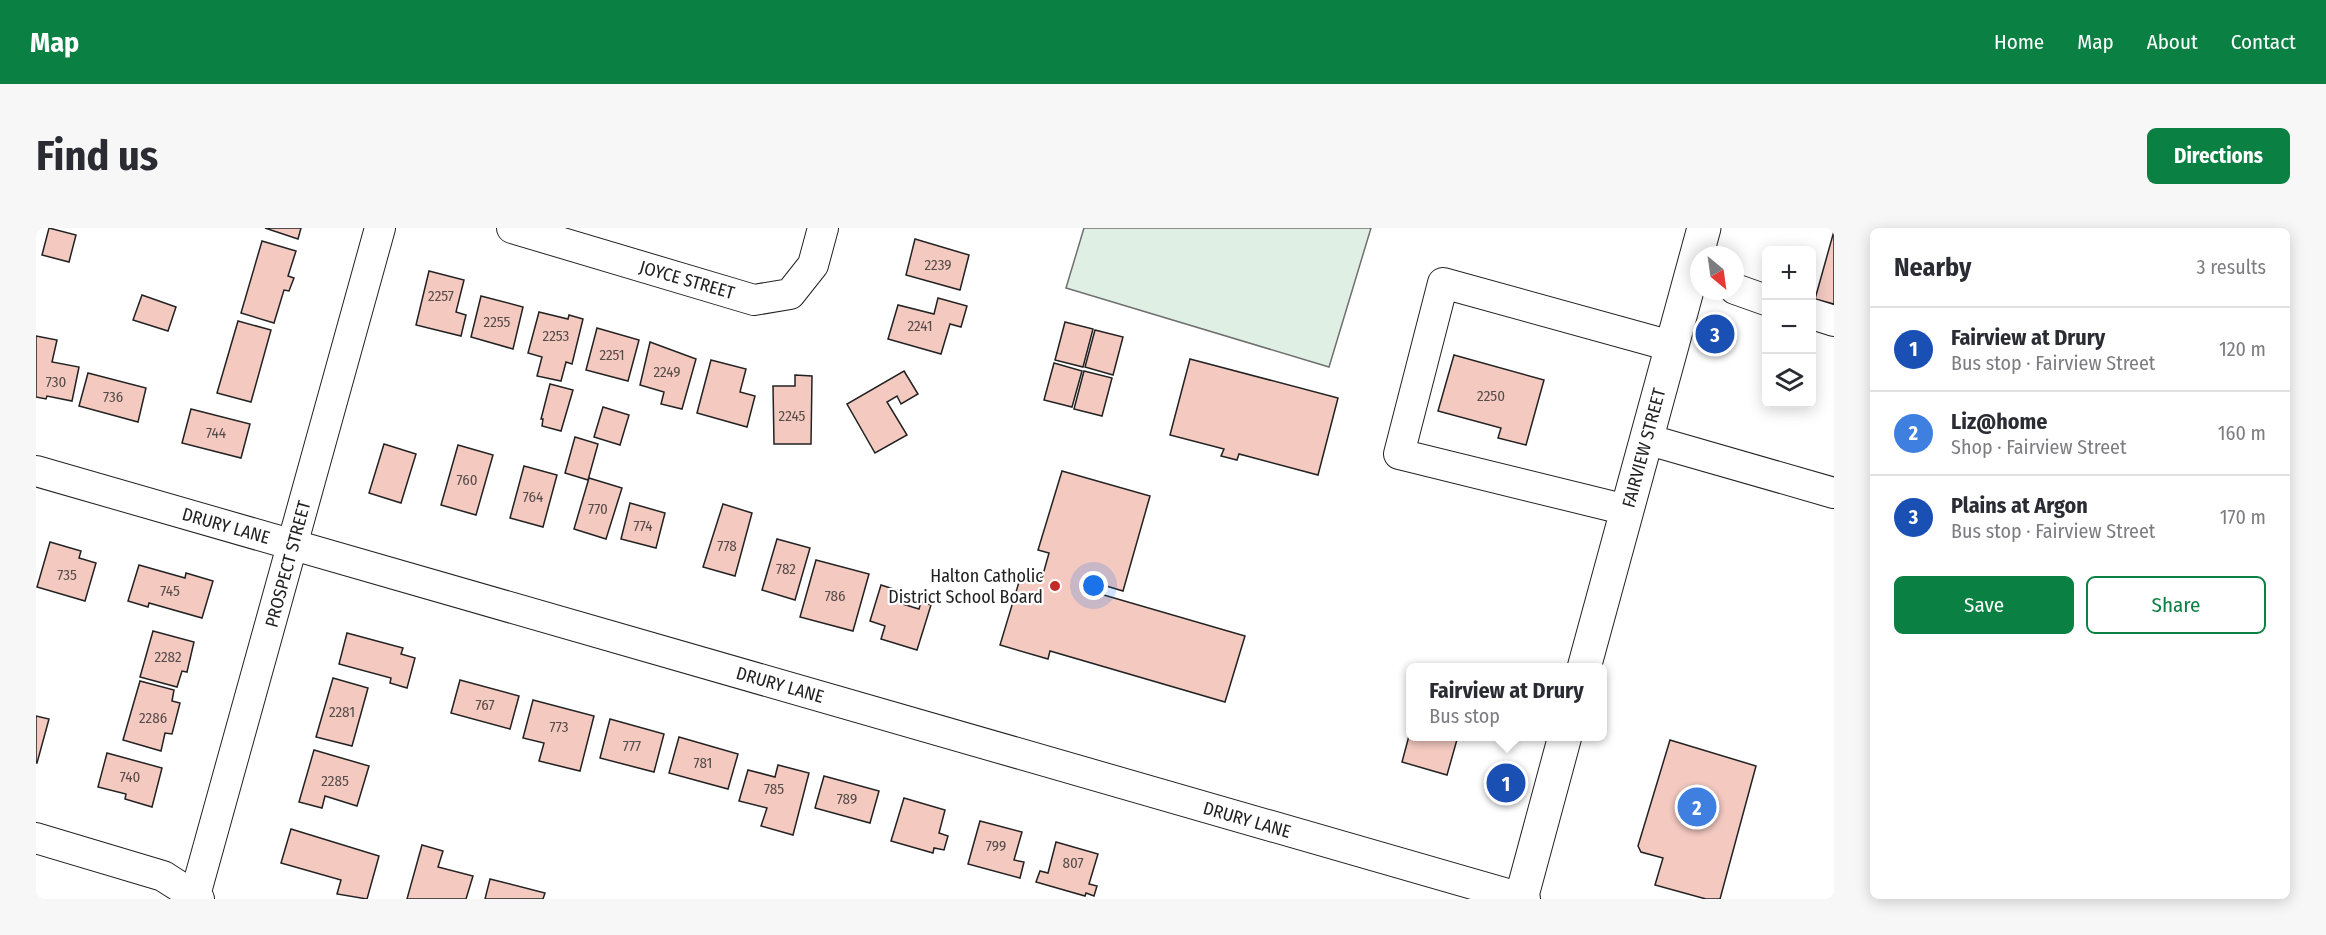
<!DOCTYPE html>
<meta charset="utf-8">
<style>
:root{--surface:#fff;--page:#f7f7f7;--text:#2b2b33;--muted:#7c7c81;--line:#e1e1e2;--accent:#0b8043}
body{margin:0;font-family:"Fira Sans Condensed",sans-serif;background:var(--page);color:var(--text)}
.controls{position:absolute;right:18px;top:18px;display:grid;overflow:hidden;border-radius:9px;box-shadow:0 3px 15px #0003}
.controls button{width:54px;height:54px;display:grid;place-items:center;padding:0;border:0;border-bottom:2px solid var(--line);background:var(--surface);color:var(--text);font:30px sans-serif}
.compass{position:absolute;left:1654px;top:18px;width:54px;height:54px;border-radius:50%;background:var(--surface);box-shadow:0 3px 15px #0003;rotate:151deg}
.you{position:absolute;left:1058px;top:358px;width:21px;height:21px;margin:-15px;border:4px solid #fff;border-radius:50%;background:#1a73e8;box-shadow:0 0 0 9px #1a73e833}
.badge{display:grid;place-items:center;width:39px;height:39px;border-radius:50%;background:var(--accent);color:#fff;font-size:20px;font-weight:700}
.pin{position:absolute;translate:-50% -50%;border:3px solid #fff;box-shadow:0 2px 6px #0006}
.popup{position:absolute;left:1370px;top:435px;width:201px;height:78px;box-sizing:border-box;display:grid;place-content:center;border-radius:9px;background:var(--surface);filter:drop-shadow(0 2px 4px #0005);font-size:20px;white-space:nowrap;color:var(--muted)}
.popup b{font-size:22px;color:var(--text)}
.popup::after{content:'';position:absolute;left:50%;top:100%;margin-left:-12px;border:12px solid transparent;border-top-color:var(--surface)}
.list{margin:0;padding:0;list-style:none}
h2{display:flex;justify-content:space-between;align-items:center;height:78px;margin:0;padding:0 24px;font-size:26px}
h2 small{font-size:20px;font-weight:400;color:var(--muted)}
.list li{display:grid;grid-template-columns:39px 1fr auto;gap:18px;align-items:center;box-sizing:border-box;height:84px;padding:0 24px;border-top:2px solid var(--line)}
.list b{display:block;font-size:22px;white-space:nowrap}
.list p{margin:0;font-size:20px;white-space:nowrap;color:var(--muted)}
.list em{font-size:20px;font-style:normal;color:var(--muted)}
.actions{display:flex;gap:12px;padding:18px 24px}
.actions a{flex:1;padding:14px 0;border:2px solid var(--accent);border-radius:9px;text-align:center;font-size:21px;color:var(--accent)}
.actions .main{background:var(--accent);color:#fff}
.icon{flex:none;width:33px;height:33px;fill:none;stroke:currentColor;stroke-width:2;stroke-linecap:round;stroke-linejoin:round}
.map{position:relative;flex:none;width:1798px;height:671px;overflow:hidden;border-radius:9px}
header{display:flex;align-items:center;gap:36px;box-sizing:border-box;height:84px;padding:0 30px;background:var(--accent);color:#fff}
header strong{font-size:28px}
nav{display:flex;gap:33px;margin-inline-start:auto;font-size:21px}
.intro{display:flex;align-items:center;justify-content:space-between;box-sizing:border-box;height:144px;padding:0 36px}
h1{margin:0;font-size:42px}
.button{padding:15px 27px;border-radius:9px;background:var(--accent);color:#fff;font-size:21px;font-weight:700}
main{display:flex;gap:36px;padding:0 36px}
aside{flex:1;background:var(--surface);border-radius:9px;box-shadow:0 3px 15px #0003}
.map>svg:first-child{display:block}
.green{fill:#e0efe3;stroke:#6f6f6f;stroke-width:1.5}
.building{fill:#f3c9c0;stroke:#222;stroke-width:1.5}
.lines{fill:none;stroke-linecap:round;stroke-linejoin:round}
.minor-casing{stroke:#222;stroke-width:32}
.major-casing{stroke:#222;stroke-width:35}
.minor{stroke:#fff;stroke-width:30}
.major{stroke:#fff;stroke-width:33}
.poi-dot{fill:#c62828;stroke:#fff;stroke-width:2}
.labels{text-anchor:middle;stroke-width:4.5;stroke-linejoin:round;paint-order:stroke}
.number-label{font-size:15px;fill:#564c4a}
.street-label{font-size:18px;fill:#222;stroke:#fff}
.poi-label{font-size:18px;fill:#222;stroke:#fff;text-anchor:end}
</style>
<header>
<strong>Map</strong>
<nav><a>Home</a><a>Map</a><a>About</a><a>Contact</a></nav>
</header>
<div class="intro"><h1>Find us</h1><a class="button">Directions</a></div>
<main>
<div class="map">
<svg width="1798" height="671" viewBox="0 0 1798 671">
<rect width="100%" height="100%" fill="#fff"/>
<polygon class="green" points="1048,0 1335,0 1293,139 1030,60"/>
<g class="building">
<polygon points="13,0 40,7 33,34 6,27"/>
<polygon points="229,0 265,0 262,11"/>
<polygon points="1798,3 1798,76 1779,71"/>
<polygon points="879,11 933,27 924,62 870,47"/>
<polygon points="226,13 260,23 252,48 258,50 253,63 248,62 238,95 205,85"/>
<polygon points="393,43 428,52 420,84 430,87 425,108 380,97"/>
<polygon points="106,67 140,79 132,103 97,92"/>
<polygon points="445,68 487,79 477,121 435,109"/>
<polygon points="902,70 931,78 925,99 914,96 905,126 852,111 862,77 898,86"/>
<polygon points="503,84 532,91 533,87 547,91 536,136 530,134 525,153 501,148 506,129 492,125"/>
<polygon points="202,93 235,102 215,174 181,165"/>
<polygon points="1029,94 1057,101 1047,139 1019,132"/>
<polygon points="561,100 603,112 592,153 550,142"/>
<polygon points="1059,102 1087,109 1077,147 1049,139"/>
<polygon points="0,108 21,112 16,134 43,139 36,173 11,168 10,171 0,169"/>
<polygon points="614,114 660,131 646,181 625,176 628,164 604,157"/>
<polygon points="1418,127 1508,152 1490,217 1462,210 1465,200 1402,183"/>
<polygon points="1154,131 1302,170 1282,247 1203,226 1201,232 1185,228 1188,221 1134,207"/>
<polygon points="675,132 710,141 704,164 719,168 711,199 661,185"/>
<polygon points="1018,135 1046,143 1036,179 1008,172"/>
<polygon points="868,143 882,166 865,176 861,168 851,174 871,207 839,225 811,176"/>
<polygon points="1048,143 1076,150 1066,188 1038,181"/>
<polygon points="52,145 110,160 102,194 43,178"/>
<polygon points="759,147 776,148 775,216 738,216 737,158 759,158"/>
<polygon points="514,156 537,162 525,203 506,198 507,191 505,191"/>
<polygon points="567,179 593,187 584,217 558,209"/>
<polygon points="155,181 214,196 205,230 146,215"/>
<polygon points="539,209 562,216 552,252 529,245"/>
<polygon points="348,216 380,226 365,275 333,265"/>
<polygon points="422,217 457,227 440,287 405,277"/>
<polygon points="488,238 521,247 507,299 474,290"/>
<polygon points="1026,243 1114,268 1087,363 1057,354 1054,363 1209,408 1189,474 1014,423 1012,431 964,417 986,344 1006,350 1013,325 1002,322"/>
<polygon points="553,250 586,260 570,311 538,301"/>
<polygon points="594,275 629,285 620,320 585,311"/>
<polygon points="687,276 716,285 699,348 667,339"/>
<polygon points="741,311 774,320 759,372 726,362"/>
<polygon points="14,314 45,323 43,330 60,335 49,373 1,359"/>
<polygon points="780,332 833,346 817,403 764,389"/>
<polygon points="103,337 149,350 150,345 177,353 166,390 113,375 112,379 92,373"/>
<polygon points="845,357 864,363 860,374 883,381 885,374 895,377 881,422 845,411 849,398 834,393"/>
<polygon points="117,403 158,414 151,444 146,443 141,459 104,449"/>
<polygon points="311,405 367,420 365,426 379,430 371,460 354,455 355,450 303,436"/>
<polygon points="297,450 332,460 316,518 280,509"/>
<polygon points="424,452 483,468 474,501 415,485"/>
<polygon points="104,453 138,462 136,473 144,475 136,506 129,505 125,523 87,512"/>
<polygon points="497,472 558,488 544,543 503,533 508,515 487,510"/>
<polygon points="0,488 13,491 1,535 0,535"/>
<polygon points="574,491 628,506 618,544 564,530"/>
<polygon points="1374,504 1374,508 1422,508 1411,547 1366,534"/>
<polygon points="643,509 702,526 692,561 633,545"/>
<polygon points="1634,512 1720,538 1684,671 1670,671 1619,657 1627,630 1605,624 1602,618"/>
<polygon points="278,522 333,538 321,578 289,568 286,580 263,574"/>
<polygon points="71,525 126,540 116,579 89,571 90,566 62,559"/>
<polygon points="742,537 773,545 757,607 725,598 731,580 703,573 712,542 739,549"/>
<polygon points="788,548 843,563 834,595 779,580"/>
<polygon points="868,570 909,582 903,605 912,608 908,622 898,620 897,625 855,613"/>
<polygon points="944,593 986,604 978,632 988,634 984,650 932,636"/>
<polygon points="255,601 343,628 331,671 301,666 305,652 245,635"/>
<polygon points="1020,614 1062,626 1053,656 1061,658 1058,668 1050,665 1049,668 1000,654 1004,643 1012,645"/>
<polygon points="386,617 407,623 402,639 437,648 430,671 371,671"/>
<polygon points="454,651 509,665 507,671 449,671"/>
</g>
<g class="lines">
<defs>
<g id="minor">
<polyline points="476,0 718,72 754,66 777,37 787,0"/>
<polyline points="1699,61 1730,72"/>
<polyline points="1776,86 1798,93"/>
<polyline points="1610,211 1798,265"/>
<polyline points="0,243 1489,671"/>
<polyline points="1591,282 1363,226 1407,55 1635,118"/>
<polyline points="0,610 127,648 163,671"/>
<polyline points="158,671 344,0"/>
</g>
<g id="major">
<polyline points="1548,440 1668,0"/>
<polyline points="1485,671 1529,508"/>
</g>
</defs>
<use href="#minor" class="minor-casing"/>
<use href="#major" class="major-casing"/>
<use href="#minor" class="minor"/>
<use href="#major" class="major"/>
</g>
<circle class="poi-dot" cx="1019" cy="358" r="6"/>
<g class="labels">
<g class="number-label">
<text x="902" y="42">2239</text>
<text x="405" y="73">2257</text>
<text x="461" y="99">2255</text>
<text x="884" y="103">2241</text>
<text x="520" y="113">2253</text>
<text x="576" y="132">2251</text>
<text x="631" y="149">2249</text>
<text x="20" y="159">730</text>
<text x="1455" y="173">2250</text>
<text x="77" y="174">736</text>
<text x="756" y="193">2245</text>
<text x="180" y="210">744</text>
<text x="431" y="257">760</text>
<text x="497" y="274">764</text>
<text x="562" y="286">770</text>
<text x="607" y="303">774</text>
<text x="691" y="323">778</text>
<text x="750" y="346">782</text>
<text x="31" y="352">735</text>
<text x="134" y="368">745</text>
<text x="799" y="373">786</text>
<text x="132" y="434">2282</text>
<text x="449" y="482">767</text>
<text x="306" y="489">2281</text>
<text x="117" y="495">2286</text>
<text x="523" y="504">773</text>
<text x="596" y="523">777</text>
<text x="667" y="540">781</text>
<text x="94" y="554">740</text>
<text x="299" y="558">2285</text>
<text x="738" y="566">785</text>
<text x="811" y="576">789</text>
<text x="960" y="623">799</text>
<text x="1037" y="640">807</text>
</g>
<g class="street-label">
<text transform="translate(651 52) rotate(16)" y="6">JOYCE STREET</text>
<text transform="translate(1608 220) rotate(-75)" y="6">FAIRVIEW STREET</text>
<text transform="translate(190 298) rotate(16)" y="6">DRURY LANE</text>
<text transform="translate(252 336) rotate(-75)" y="6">PROSPECT STREET</text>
<text transform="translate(744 457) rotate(16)" y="6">DRURY LANE</text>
<text transform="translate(1211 592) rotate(16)" y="6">DRURY LANE</text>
</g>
<g class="poi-label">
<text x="1007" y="354">Halton Catholic<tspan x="1007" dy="21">District School Board</tspan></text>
</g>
</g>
</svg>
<div class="controls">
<button>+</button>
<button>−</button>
<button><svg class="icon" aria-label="layers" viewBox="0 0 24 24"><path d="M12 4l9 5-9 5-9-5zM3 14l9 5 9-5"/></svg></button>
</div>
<svg class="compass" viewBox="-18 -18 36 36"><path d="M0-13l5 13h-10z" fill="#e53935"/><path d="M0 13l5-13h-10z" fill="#7c7c81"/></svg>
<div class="you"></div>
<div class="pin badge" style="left:1470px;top:555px;background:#1a4fb4">1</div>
<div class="popup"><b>Fairview at Drury</b>Bus stop</div>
<div class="pin badge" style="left:1661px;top:579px;background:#3f7fe0">2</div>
<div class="pin badge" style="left:1679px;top:106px;background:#1a4fb4">3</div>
</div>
<aside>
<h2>Nearby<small>3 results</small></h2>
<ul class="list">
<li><span class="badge" style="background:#1a4fb4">1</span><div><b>Fairview at Drury</b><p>Bus stop · Fairview Street</p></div><em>120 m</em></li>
<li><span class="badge" style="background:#3f7fe0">2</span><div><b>Liz@home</b><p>Shop · Fairview Street</p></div><em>160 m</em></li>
<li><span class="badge" style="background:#1a4fb4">3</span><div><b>Plains at Argon</b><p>Bus stop · Fairview Street</p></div><em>170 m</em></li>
</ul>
<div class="actions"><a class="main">Save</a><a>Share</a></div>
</aside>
</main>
